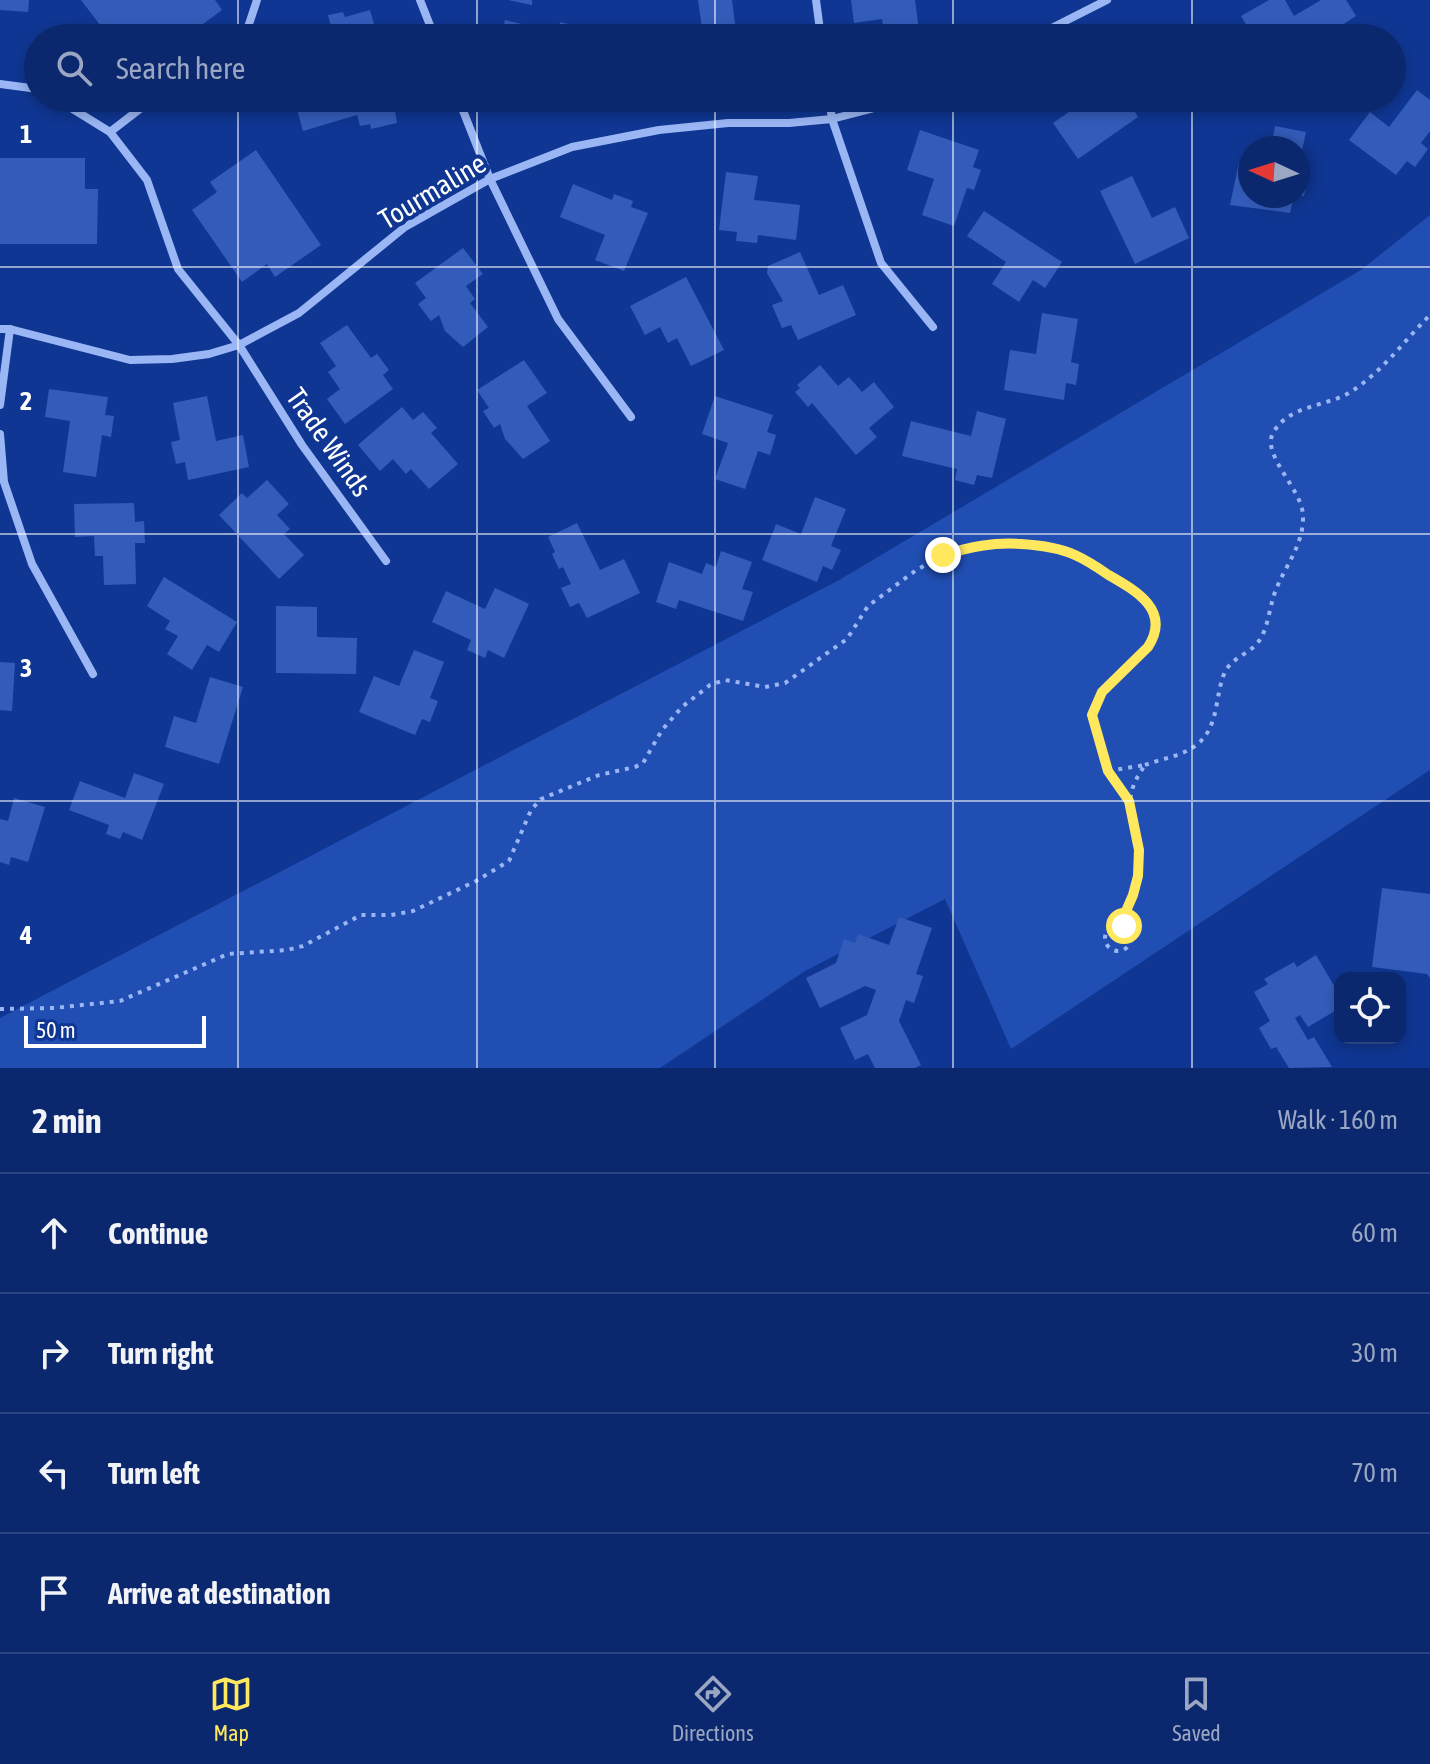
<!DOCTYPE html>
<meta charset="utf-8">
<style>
:root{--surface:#0b286e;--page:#193476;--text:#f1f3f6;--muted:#9aa6c2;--line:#2b4481;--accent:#ffe85e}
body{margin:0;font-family:"Asap Condensed",sans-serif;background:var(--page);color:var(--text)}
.controls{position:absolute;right:24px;bottom:24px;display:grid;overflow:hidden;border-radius:16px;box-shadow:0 4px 12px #0003}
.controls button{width:72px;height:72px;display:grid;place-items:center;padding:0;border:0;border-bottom:2px solid var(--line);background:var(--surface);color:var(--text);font:40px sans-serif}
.compass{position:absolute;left:1238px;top:136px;width:72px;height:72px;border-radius:50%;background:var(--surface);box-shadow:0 4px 12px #0003;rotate:274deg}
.scale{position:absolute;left:24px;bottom:20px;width:182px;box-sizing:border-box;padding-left:8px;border:4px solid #fff;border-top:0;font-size:22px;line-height:28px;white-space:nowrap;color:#fff;-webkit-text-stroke:6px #0f3692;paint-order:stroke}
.stop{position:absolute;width:24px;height:24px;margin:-18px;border:6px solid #ffe85e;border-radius:50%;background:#fff}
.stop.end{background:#ffe85e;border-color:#fff;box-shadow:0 2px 8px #0008}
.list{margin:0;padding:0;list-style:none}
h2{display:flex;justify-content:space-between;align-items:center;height:104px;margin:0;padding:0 32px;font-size:34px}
h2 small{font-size:26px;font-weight:400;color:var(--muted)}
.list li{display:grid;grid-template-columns:52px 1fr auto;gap:24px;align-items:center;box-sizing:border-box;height:120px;padding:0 32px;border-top:2px solid var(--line)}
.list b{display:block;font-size:30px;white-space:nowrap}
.list em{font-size:26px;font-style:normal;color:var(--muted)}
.icon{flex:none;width:44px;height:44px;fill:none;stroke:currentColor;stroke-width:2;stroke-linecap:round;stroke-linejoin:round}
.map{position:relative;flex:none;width:1430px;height:1068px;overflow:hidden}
.search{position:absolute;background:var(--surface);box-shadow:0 4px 12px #0003;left:24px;right:24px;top:24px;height:88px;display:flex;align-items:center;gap:20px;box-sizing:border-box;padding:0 28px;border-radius:44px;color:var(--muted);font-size:30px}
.sheet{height:584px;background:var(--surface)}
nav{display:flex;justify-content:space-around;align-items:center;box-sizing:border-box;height:112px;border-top:2px solid var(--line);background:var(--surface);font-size:22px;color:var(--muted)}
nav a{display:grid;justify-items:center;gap:4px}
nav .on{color:var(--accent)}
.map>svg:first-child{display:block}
.green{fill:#204eb2}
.building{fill:#335cba}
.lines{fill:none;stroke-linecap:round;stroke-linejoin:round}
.path{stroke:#9bb6f4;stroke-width:4;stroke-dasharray:4 6;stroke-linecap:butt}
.minor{stroke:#9bb6f4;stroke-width:8}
.route{stroke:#ffe85e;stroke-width:10}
.grid{fill:none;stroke:#fff;stroke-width:2;stroke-opacity:0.55}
.labels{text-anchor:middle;stroke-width:8;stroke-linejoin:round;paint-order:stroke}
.street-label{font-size:28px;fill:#fff;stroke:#0f3692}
.grid-label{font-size:26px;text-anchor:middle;font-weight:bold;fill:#fff;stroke:#0f3692;stroke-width:8;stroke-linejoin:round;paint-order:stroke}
</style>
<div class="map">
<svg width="1430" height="1068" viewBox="0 0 1430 1068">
<rect width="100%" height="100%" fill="#0f3692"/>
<polygon class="green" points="1430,215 1430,770 1011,1049 945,899 805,971 660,1068 0,1068 0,1018 839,580 1361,270"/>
<g class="building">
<polygon points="0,0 29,0 28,12 0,10"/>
<polygon points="81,0 215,0 222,10 184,38 90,38 87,34 100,25"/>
<polygon points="508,0 532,0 532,5"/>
<polygon points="698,0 732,0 736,32 762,28 763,38 693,38 703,35"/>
<polygon points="851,0 915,0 920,38 885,38 882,19 854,23"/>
<polygon points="1269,0 1285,0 1294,16 1321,0 1346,0 1356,16 1342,25 1344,29 1328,38 1325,35 1320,38 1254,38 1241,16"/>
<polygon points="370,10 378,38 283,38 331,26 328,15 343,12 345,17"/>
<polygon points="505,20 558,33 560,22 580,27 577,38 501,38"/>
<polygon points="1417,90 1430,100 1430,131 1421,143 1428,149 1415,167 1407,161 1396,175 1349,140 1370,112 1389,127"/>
<polygon points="294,98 393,98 397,123 371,129 370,124 360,126 357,115 303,131"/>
<polygon points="537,98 562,98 560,105"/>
<polygon points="1089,98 1145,98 1132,107 1138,117 1078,159 1053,123"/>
<polygon points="1275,126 1306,132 1299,165 1298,148 1271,148"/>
<polygon points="920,130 979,150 973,167 981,170 974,190 967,188 954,226 922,215 934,179 907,170"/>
<polygon points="256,150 321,245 275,277 267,264 242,282 192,210 217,192 210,182"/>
<polygon points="0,158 85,158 85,189 98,189 97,244 0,244"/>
<polygon points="1239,162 1250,164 1250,196 1294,196 1290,213 1230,205"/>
<polygon points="726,172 758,176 754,200 800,205 796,240 758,235 757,243 736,241 737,232 719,230"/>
<polygon points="1298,175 1308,176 1304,196 1298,195"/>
<polygon points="1132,176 1152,218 1175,207 1189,238 1135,264 1100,191"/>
<polygon points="573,184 612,200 614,194 633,201 631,207 648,213 624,271 595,260 605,235 560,217"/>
<polygon points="984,211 1062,262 1045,288 1033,280 1019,302 992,284 1006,262 967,236"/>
<polygon points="463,248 483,274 466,286 475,299 470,303 488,327 463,347 445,331 439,315 431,321 418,304 426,298 415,283"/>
<polygon points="800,252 819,295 843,285 856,315 798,340 791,325 782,328 772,305 783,301 767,273 768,266"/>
<polygon points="686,277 724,350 691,366 677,338 668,343 660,327 645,335 630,306"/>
<polygon points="1042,313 1078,319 1071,362 1079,364 1076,385 1066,383 1064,400 1004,390 1010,350 1036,354"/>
<polygon points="347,325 371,358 377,354 389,370 383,375 393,389 345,424 327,399 340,389 328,372 336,366 320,343"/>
<polygon points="524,360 547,393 527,406 550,441 523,459 505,439 500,424 494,428 483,411 489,408 477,390"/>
<polygon points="820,365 838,386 849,377 862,392 874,382 894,407 869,428 877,437 856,455 812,403 808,407 795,392 800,388 797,385"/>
<polygon points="49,389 108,397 105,415 114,416 111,437 102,435 96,477 63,472 70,421 45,417"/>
<polygon points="207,396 216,441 243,435 249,467 188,480 185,462 176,464 171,442 180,440 173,403"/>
<polygon points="715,396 773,415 767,432 776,435 770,455 758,451 745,489 715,479 728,443 702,434"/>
<polygon points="402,407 413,420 423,412 437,428 431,433 458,464 429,489 411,469 406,474 393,459 380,471 358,445"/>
<polygon points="977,411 1006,419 992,478 977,475 974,485 955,480 957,469 902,456 911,421 971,436"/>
<polygon points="267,480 289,504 277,515 290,529 284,534 304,555 279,579 219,515 242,493 247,498"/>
<polygon points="815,497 846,509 831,546 841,550 832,570 823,566 817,582 762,560 776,524 801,534"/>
<polygon points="134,503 135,522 144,521 145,543 135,543 136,584 104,585 103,556 95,556 94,536 75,537 74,504"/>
<polygon points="577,523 600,570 624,559 640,593 587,618 579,603 570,607 561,588 571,584 563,567 559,569 552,554 555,552 548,537"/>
<polygon points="721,551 752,562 742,589 753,592 743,621 679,600 676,609 656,602 669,562 702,574 706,563 716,567"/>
<polygon points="164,577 237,622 219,652 207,645 192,670 167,654 178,636 165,629 170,621 147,606"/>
<polygon points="495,588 529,604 504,658 488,650 485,658 467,650 471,640 432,622 446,591 485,609"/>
<polygon points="276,606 317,607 317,637 357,638 356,674 276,673"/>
<polygon points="414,650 444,662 430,698 438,701 430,722 422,719 415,735 359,712 374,676 399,686"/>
<polygon points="0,662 15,663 12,711 0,710"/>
<polygon points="210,677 243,687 219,764 165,747 174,716 196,723"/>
<polygon points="134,773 164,784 142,840 123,832 120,839 106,834 109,825 69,810 80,781 125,798"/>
<polygon points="14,798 45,807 28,862 11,857 9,865 0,862 0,819 8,821"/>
<polygon points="1382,888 1430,894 1430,978 1427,974 1372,967"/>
<polygon points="899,917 932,928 916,974 923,976 914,1003 906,1000 899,1021 921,1065 915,1068 875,1068 868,1054 855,1060 840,1028 867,1015 876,990 865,986 820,1008 806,978 836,963 844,939 855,943 858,934 889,945"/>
<polygon points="1316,955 1340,996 1340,1008 1308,1027 1300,1015 1295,1018 1308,1040 1314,1037 1332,1067 1289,1068 1276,1047 1271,1049 1259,1028 1270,1021 1254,992 1268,984 1264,979 1294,962 1297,967"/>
</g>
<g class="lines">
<g class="path">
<path d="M1145,765C1163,758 1185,756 1200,742C1219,723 1215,697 1224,674C1231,657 1249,655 1259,641C1268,628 1269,610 1274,595C1283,568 1304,546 1303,516C1303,490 1261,455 1273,433C1288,406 1322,407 1347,394C1381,374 1403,342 1430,315"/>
<path d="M1120,925C1130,901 1139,880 1138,854C1138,813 1117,805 1145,765L1108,771L1129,801"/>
<circle cx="1118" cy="938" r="13"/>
<polyline points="0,1009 54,1008 120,1001 228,954 287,950 303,946 361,915 391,915 413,911 476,881 509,861 531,810 541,799 599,775 635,767 643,763 662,730 682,707 710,685 725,680 765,687 785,683 847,639 868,606 915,571 943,555 974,545 1023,544 1074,554 1143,597 1156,617 1154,638 1148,647 1102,692 1095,704 1092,715 1108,771"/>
</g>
<g class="minor">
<polyline points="420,0 435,38"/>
<polyline points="816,0 821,38"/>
<polyline points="233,38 248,27 257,0"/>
<polyline points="1032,38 1107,0"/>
<polyline points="0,84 38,89"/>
<polyline points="55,98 110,132 147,180 178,269 239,345 302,445 386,561"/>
<polyline points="458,98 490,179 558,319 631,417"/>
<polyline points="829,98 832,119 881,263 933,327"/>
<polyline points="110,132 154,98"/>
<polyline points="0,329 10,329 130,360 172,359 209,354 239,345 299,313 405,227 490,179 572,147 659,130 728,123 789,123 832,119 913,98"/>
<polyline points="0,405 10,329"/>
<polyline points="0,434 4,482 32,564 93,674"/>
</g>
</g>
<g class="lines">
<path class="route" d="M943,555C970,547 993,542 1021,544C1038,545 1060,548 1075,555C1086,560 1097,567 1107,574C1135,590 1172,610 1148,647L1102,692L1092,715L1108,771L1129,801L1139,850L1138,876L1133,895L1120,925L1124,926"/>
</g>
<path class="grid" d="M238,0V38M477,0V38M715,0V38M953,0V38M1192,0V38M238,98V1068M477,98V1068M715,98V1068M953,98V1068M1192,98V1068M0,267H1430M0,534H1430M0,801H1430"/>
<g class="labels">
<g class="street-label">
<text transform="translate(432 191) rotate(-31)" y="10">Tourmaline</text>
<text transform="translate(329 442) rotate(55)" y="10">Trade Winds</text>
</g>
</g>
<g class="grid-label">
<text x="26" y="143">1</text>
<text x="26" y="410">2</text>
<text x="26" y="677">3</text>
<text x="26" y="944">4</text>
</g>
</svg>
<div class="controls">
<button><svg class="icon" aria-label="locate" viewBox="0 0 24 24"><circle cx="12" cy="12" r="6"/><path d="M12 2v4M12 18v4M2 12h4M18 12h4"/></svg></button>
</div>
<svg class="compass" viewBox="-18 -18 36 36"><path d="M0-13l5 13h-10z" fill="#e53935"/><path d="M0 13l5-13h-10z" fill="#9aa6c2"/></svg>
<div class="scale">50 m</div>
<div class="stop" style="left:1124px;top:926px"></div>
<div class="stop end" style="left:943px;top:555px"></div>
<div class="search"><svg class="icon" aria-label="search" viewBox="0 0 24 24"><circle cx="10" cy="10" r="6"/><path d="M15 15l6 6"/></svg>Search here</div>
</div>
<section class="sheet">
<h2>2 min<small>Walk · 160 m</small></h2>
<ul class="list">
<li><svg class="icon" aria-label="ahead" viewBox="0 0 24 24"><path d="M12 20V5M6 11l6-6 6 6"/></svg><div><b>Continue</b></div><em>60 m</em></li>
<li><svg class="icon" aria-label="right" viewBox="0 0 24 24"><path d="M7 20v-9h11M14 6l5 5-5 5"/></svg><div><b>Turn right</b></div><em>30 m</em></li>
<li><svg class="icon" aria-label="left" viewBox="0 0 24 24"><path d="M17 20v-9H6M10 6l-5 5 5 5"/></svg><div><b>Turn left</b></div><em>70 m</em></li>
<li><svg class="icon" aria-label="arrive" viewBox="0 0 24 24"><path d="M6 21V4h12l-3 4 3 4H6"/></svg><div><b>Arrive at destination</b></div></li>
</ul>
</section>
<nav>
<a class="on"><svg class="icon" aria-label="map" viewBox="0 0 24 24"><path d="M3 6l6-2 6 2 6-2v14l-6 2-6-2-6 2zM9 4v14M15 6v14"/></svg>Map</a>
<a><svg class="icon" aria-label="directions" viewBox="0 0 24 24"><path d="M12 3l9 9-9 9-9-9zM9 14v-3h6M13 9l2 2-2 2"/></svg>Directions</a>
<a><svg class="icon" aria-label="saved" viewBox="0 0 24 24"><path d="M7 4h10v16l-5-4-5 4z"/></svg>Saved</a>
</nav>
